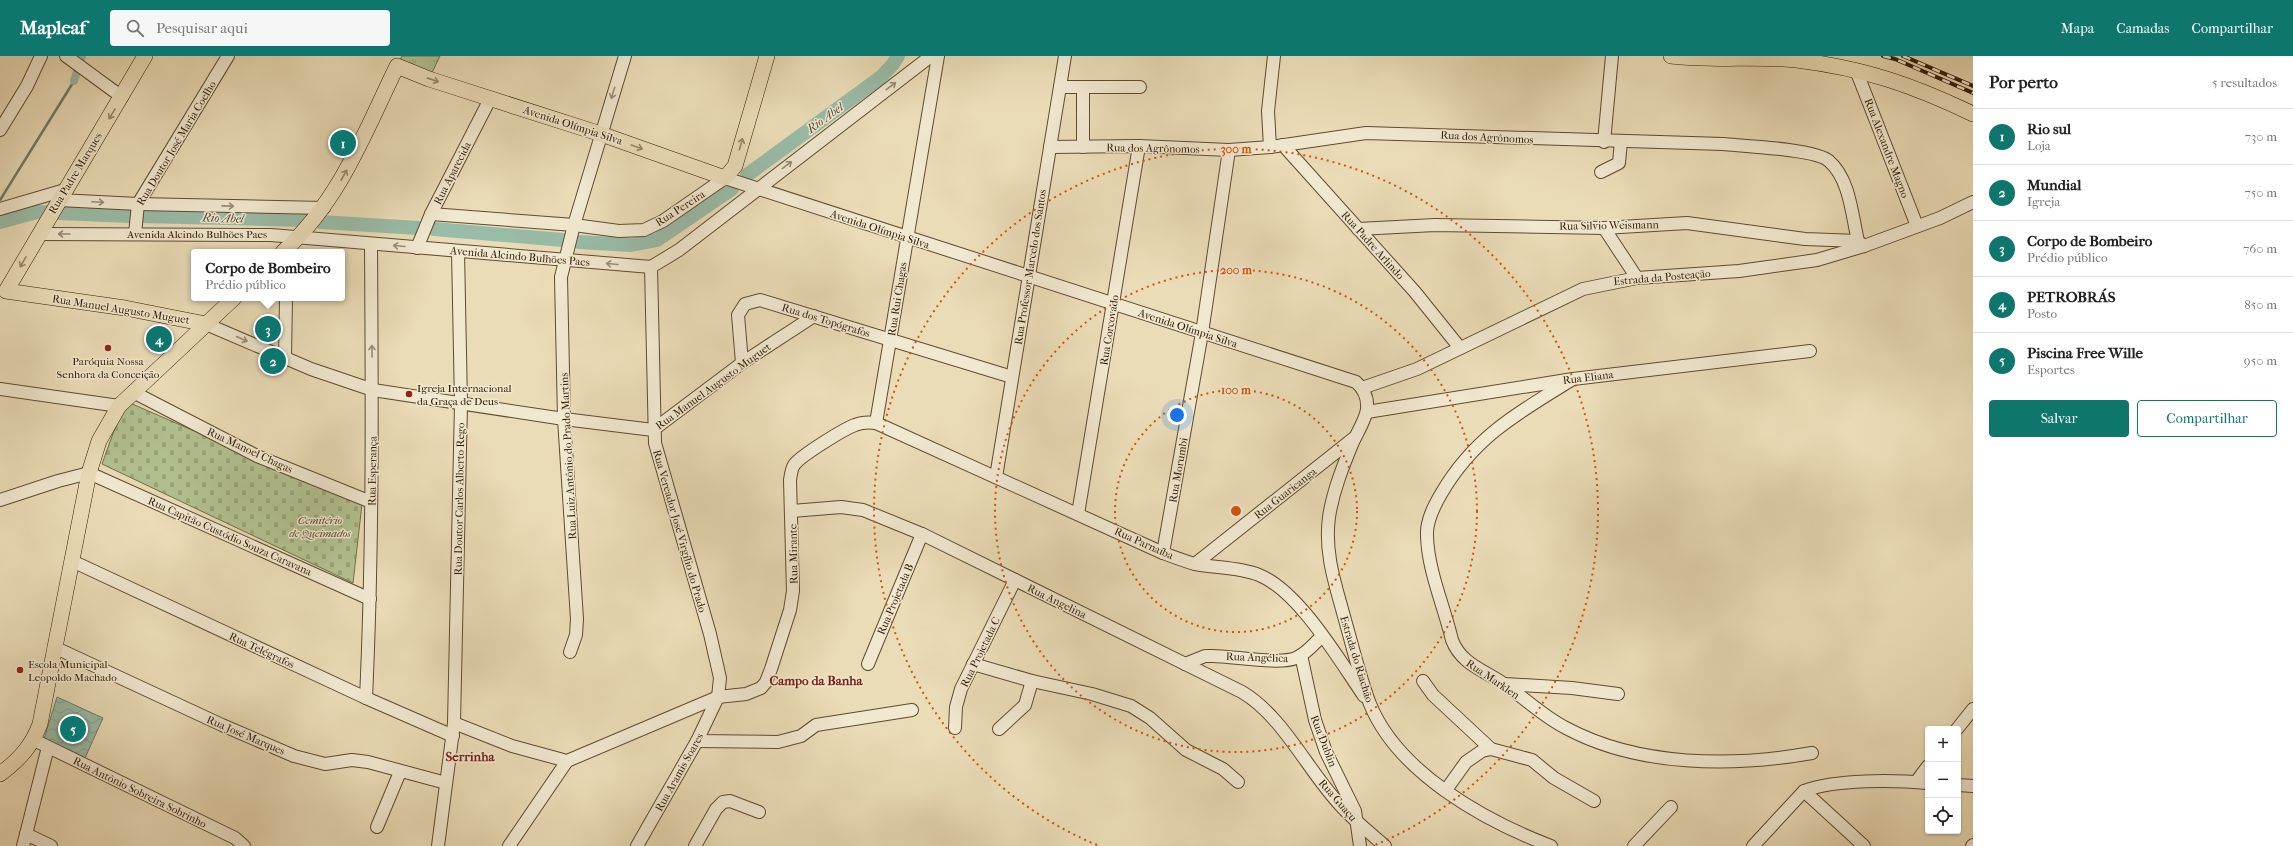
<!DOCTYPE html>
<html lang="pt">
<meta charset="utf-8">
<style>
:root{--surface:#fff;--page:#f6f6f6;--text:#222;--muted:#767676;--line:#e0e0e0;--accent:#0f766e}
body{margin:0;font-family:"IM FELL French Canon",serif;background:var(--page);color:var(--text)}
.controls{position:absolute;right:12px;bottom:12px;display:grid;overflow:hidden;border-radius:4px;box-shadow:0 1px 3px #0004}
.controls button{width:36px;height:36px;display:grid;place-items:center;padding:0;border:0;border-bottom:1px solid var(--line);background:var(--surface);color:var(--text);font:20px sans-serif}
.you{position:absolute;left:1177px;top:359px;width:14px;height:14px;margin:-10px;border:3px solid #fff;border-radius:50%;background:#1a73e8;box-shadow:0 0 0 6px #1a73e833}
.badge{display:grid;place-items:center;width:26px;height:26px;border-radius:50%;background:var(--accent);color:#fff;font-size:13px;font-weight:700}
.pin{position:absolute;translate:-50% -50%;border:2px solid #fff;box-shadow:0 1px 4px #0006}
.popup{position:absolute;left:191px;top:193px;width:154px;height:52px;box-sizing:border-box;display:grid;place-content:center;border-radius:4px;background:var(--surface);filter:drop-shadow(0 1px 3px #0005);font-size:13px;white-space:nowrap;color:var(--muted)}
.popup b{font-size:15px;color:var(--text)}
.popup::after{content:'';position:absolute;left:50%;top:100%;margin-left:-8px;border:8px solid transparent;border-top-color:var(--surface)}
.list{margin:0;padding:0;list-style:none}
h2{display:flex;justify-content:space-between;align-items:center;height:52px;margin:0;padding:0 16px;font-size:17px}
h2 small{font-size:13px;font-weight:400;color:var(--muted)}
.list li{display:grid;grid-template-columns:26px 1fr auto;gap:12px;align-items:center;box-sizing:border-box;height:56px;padding:0 16px;border-top:1px solid var(--line)}
.list b{display:block;font-size:15px;white-space:nowrap}
.list p{margin:0;font-size:13px;white-space:nowrap;color:var(--muted)}
.list em{font-size:13px;font-style:normal;color:var(--muted)}
.actions{display:flex;gap:8px;padding:12px 16px}
.actions a{flex:1;padding:9px 0;border:1px solid var(--accent);border-radius:4px;text-align:center;font-size:14px;color:var(--accent)}
.actions .main{background:var(--accent);color:#fff}
.icon{flex:none;width:22px;height:22px;fill:none;stroke:currentColor;stroke-width:2;stroke-linecap:round;stroke-linejoin:round}
.map{position:relative;flex:none;width:1973px;height:790px;overflow:hidden}
header{display:flex;align-items:center;gap:24px;box-sizing:border-box;height:56px;padding:0 20px;background:var(--accent);color:#fff}
header strong{font-size:19px}
nav{display:flex;gap:22px;margin-inline-start:auto;font-size:14px}
.search{width:280px;height:36px;background:var(--page);display:flex;align-items:center;gap:10px;box-sizing:border-box;padding:0 14px;border-radius:4px;color:var(--muted);font-size:15px}
main{display:flex}
aside{flex:1;background:var(--surface)}
.map>svg:first-child{display:block}
.grass{fill:url(#grass-tufts);stroke:#726e4a}
.cemetery{fill:url(#cemetery-stones);stroke:#726e4a}
.water{fill:url(#water-waves);stroke:#6f7b66}
.lines{fill:none;stroke-linecap:round;stroke-linejoin:round}
.stream{stroke:#6f7b66;stroke-width:2.5}
.canal{stroke:#99bca8;stroke-width:8}
.river{stroke:#99bca8;stroke-width:14}
.minor-casing{stroke:#5f4a30;stroke-width:14}
.major-casing{stroke:#311a03;stroke-width:16}
.minor{stroke:#f1e8d0;stroke-width:12}
.major{stroke:#eadcb7;stroke-width:15}
.rail-casing{stroke:#311a03;stroke-width:4}
.rail{stroke:#f1e8d0;stroke-width:2.5;stroke-dasharray:8;stroke-linecap:butt}
.oneway{stroke:#978566}
.oneway2{stroke:#9b8b74}
.ring{fill:none;stroke:#d6530b;stroke-width:2;stroke-dasharray:2 4}
.poi-dot{fill:#8f2418;stroke:#f1e8d0;stroke-width:1.5}
.labels{text-anchor:middle;stroke-width:3;stroke-linejoin:round;paint-order:stroke}
.street-label{font-size:11px;fill:#311a03;stroke:#f1e8d0}
.poi-label{font-size:11px;fill:#311a03;stroke:#f1e8d0;text-anchor:start}
.park-label{font-size:11px;font-style:italic;fill:#584c2e;stroke:#f1e8d0}
.water-label{font-size:12px;font-style:italic;fill:#504b35;stroke:#f1e8d0}
.quarter-label{font-size:13px;font-weight:bold;fill:#7a1f14;stroke:#f1e8d0}
.centre{fill:#d6530b;stroke:#f1e8d0;stroke-width:2}
.ring-label{font-size:12px;text-anchor:middle;font-weight:bold;fill:#d6530b;stroke:#f1e8d0;stroke-width:3;stroke-linejoin:round;paint-order:stroke}
</style>
<header>
<strong>Mapleaf</strong>
<div class="search"><svg class="icon" aria-label="search" viewBox="0 0 24 24"><circle cx="10" cy="10" r="6"/><path d="M15 15l6 6"/></svg>Pesquisar aqui</div>
<nav><a>Mapa</a><a>Camadas</a><a>Compartilhar</a></nav>
</header>
<main>
<div class="map">
<svg width="1973" height="790" viewBox="0 0 1973 790">
<defs>
<pattern id="grass-tufts" width="24" height="20" patternUnits="userSpaceOnUse"><rect width="24" height="20" fill="#b2c292"/><path d="M3 7l-1-3M5 7V3M7 7l1-3M15 17l-1-3M17 17v-4M19 17l1-3" fill="none" stroke="#9aa67c"/></pattern>
<pattern id="cemetery-stones" width="16" height="16" patternUnits="userSpaceOnUse"><rect width="16" height="16" fill="#b2c292"/><path d="M2 7V4a2 2 0 0 1 4 0v3zM10 15v-3a2 2 0 0 1 4 0v3z" fill="#9aa67c"/></pattern>
<pattern id="water-waves" width="16" height="10" patternUnits="userSpaceOnUse"><rect width="16" height="10" fill="#99bca8"/><path d="M0 5q4-4 8 0t8 0" fill="none" stroke="#84a18f"/></pattern>
</defs>
<rect width="100%" height="100%" fill="#eadcb7"/>
<filter id="stains"><feTurbulence type="fractalNoise" baseFrequency=".005" numOctaves="4"/><feColorMatrix values="0 0 0 0 .2 0 0 0 0 .09 0 0 0 0 .02 0 0 0 .5 -.17"/></filter>
<radialGradient id="worn" r=".72"><stop offset=".6" stop-color="#630" stop-opacity="0"/><stop offset="1" stop-color="#630" stop-opacity=".3"/></radialGradient>
<polygon class="grass" points="402,0 440,0 429,23 397,10"/>
<polygon class="cemetery" points="130,347 362,448 353,527 102,408 120,358"/>
<polygon class="water" points="57,641 103,662 85,702 44,683"/>
<g class="lines">
<polyline class="stream" points="0,144 74,25"/>
<polyline class="canal" points="74,25 82,0"/>
<g class="river">
<polyline points="747,119 881,21 893,8 898,0"/>
<polyline points="142,160 304,164"/>
<polyline points="0,166 37,156 129,160"/>
<polyline points="321,166 418,172"/>
<polyline points="434,173 563,184"/>
<polyline points="579,186 631,189 657,184 732,133"/>
</g>
<defs>
<g id="minor">
<polyline points="66,0 122,41"/>
<polyline points="1856,14 1917,170"/>
<polyline points="1060,31 1140,31"/>
<polyline points="0,74 27,30 41,0"/>
<polyline points="1604,86 1612,0"/>
<polyline points="1283,89 1415,236 1460,292"/>
<path d="M1050,91L1139,90L1229,94L1270,91L1366,77L1723,88C1744,90 1816,93 1829,105C1850,123 1852,160 1858,185L1864,190"/>
<polyline points="1083,91 1083,31"/>
<polyline points="1270,91 1268,55 1274,0"/>
<polyline points="1601,116 1619,107 1621,85"/>
<polyline points="59,144 138,148 324,152"/>
<polyline points="0,153 65,134"/>
<path d="M431,158L574,169L619,175L644,174L663,165L725,122L1356,326C1364,333 1368,342 1367,353C1366,363 1357,377 1353,386C1343,410 1333,435 1329,461C1324,498 1336,530 1345,564C1353,592 1360,622 1370,648C1398,717 1485,765 1551,790"/>
<polyline points="1604,172 1637,222"/>
<polyline points="1358,173 1435,169 1604,172 1687,167 1805,183 1858,185"/>
<polyline points="40,178 271,179 651,211 679,194 931,0"/>
<polyline points="135,178 138,148 228,0"/>
<polyline points="417,192 431,158 490,43"/>
<polyline points="206,268 311,313 373,334 564,363 653,374 742,307 814,260"/>
<polyline points="285,302 286,242"/>
<polyline points="742,307 738,259 745,248 760,244 1012,321"/>
<path d="M1573,323C1519,356 1474,381 1441,438C1434,450 1426,465 1427,480C1428,515 1444,550 1452,584C1461,608 1484,614 1504,628C1525,642 1542,660 1566,672C1639,711 1732,711 1812,697"/>
<polyline points="1362,332 1417,313 1583,233 1637,222 1739,215 1817,204 1864,190 1940,162 1973,146"/>
<polyline points="0,333 119,350"/>
<polyline points="133,336 257,400 371,446"/>
<polyline points="1367,356 1573,323 1810,295"/>
<polyline points="876,367 938,0"/>
<polyline points="996,421 1065,0"/>
<polyline points="0,444 58,425 89,417 370,543"/>
<path d="M792,455L841,451L863,454L922,478L1242,636C1283,660 1309,717 1342,751C1355,765 1370,777 1385,790"/>
<polyline points="1078,458 1139,90"/>
<polyline points="1163,497 1202,277 1229,94"/>
<polyline points="72,505 366,642 453,680"/>
<polyline points="1195,508 1354,382"/>
<polyline points="56,592 222,669 294,700 325,708 352,704 368,706 446,727"/>
<polyline points="570,596 576,579 577,563 564,363 561,221 574,169 625,0"/>
<polyline points="1301,599 1315,664 1326,696 1355,755 1360,790"/>
<polyline points="868,608 922,478"/>
<polyline points="973,608 1032,625 1092,638 1131,650 1150,662 1186,694 1223,713 1238,726"/>
<path d="M1185,608L1205,600H1212C1233,600 1279,609 1296,602C1306,598 1314,588 1322,580"/>
<polyline points="1423,625 1433,639 1491,693"/>
<polyline points="1505,628 1572,632 1618,638"/>
<path d="M366,642C373,491 372,339 371,188"/>
<path d="M454,667L512,690L567,705L718,641L746,638L761,632L766,626L771,613L790,554L793,535L790,424C791,419 791,414 794,409C800,400 844,373 855,369C862,366 869,366 876,367L1163,497C1174,501 1184,505 1195,508C1216,512 1239,511 1259,519C1299,535 1339,604 1364,640"/>
<polyline points="955,672 956,651 961,633 1015,524"/>
<polyline points="999,673 1025,649 1032,625"/>
<polyline points="1957,673 1973,653"/>
<polyline points="34,684 235,782 244,790"/>
<polyline points="697,685 778,686 801,680 816,669 912,654"/>
<polyline points="1916,726 1928,710"/>
<polyline points="1958,729 1973,730"/>
<polyline points="1446,734 1466,706 1482,695 1491,693 1532,704 1554,722 1594,745"/>
<polyline points="1804,735 1864,790"/>
<polyline points="377,771 400,716"/>
<polyline points="26,778 51,790"/>
<polyline points="23,790 48,691"/>
<polyline points="438,790 454,667 461,348 458,195"/>
<polyline points="509,790 567,705"/>
<polyline points="637,790 697,685 718,641 720,622 710,578 655,387 651,211"/>
<polyline points="695,790 716,753 723,746 730,745 759,756"/>
<polyline points="1634,790 1671,751"/>
<path d="M1753,790L1804,735C1835,723 1895,724 1928,727"/>
<polyline points="1972,790 1973,789"/>
</g>
<g id="major">
<polyline points="145,0 6,235 125,252 206,268"/>
<path d="M1671,0C1713,5 1755,0 1796,4C1863,12 1913,29 1973,58"/>
<path d="M283,196C340,144 364,78 397,10L429,23L601,78L725,122L735,110L767,0"/>
<path d="M0,718C19,704 32,690 40,668L89,417L99,385L119,350L234,242"/>
</g>
</defs>
<use href="#minor" class="minor-casing"/>
<use href="#major" class="major-casing"/>
<use href="#minor" class="minor"/>
<use href="#major" class="major"/>
<defs>
<g id="rail">
<polyline points="1883,0 1895,3 1973,37"/>
<polyline points="1903,0 1973,30"/>
</g>
</defs>
<use href="#rail" class="rail-casing"/>
<use href="#rail" class="rail"/>
</g>
<defs><path id="oneway-shaft" d="M-6 0H5M1.5-3L5.5 0L1.5 3" fill="none" stroke-width="1.6" stroke-linecap="round" stroke-linejoin="round"/></defs>
<g class="oneway">
<use href="#oneway-shaft" transform="translate(433 24) rotate(19)"/>
<use href="#oneway-shaft" transform="translate(112 58) rotate(121)"/>
<use href="#oneway-shaft" transform="translate(741 88) rotate(-74)"/>
<use href="#oneway-shaft" transform="translate(637 91) rotate(20)"/>
<use href="#oneway-shaft" transform="translate(344 119) rotate(-61)"/>
<use href="#oneway-shaft" transform="translate(23 206) rotate(120)"/>
</g>
<g class="oneway2">
<use href="#oneway-shaft" transform="translate(891 30) rotate(-37)"/>
<use href="#oneway-shaft" transform="translate(613 37) rotate(107)"/>
<use href="#oneway-shaft" transform="translate(787 109) rotate(-37)"/>
<use href="#oneway-shaft" transform="translate(98 146) rotate(3)"/>
<use href="#oneway-shaft" transform="translate(228 150) rotate(1)"/>
<use href="#oneway-shaft" transform="translate(64 178) rotate(-180)"/>
<use href="#oneway-shaft" transform="translate(399 190) rotate(-175)"/>
<use href="#oneway-shaft" transform="translate(612 208) rotate(-175)"/>
<use href="#oneway-shaft" transform="translate(242 283) rotate(24)"/>
<use href="#oneway-shaft" transform="translate(372 295) rotate(-91)"/>
</g>
<g class="ring">
<circle cx="1236" cy="455" r="121"/>
<circle cx="1236" cy="455" r="241"/>
<path d="M1097 789A362 362 0 1 1 1375 789"/>
</g>
<g class="poi-dot">
<circle cx="108" cy="292" r="4"/>
<circle cx="409" cy="338" r="4"/>
<circle cx="20" cy="614" r="4"/>
</g>
<g class="labels">
<g class="street-label">
<text transform="translate(573 69) rotate(18)" y="4">Avenida Olímpia Silva</text>
<text transform="translate(1487 81) rotate(3)" y="4">Rua dos Agrônomos</text>
<text transform="translate(176 87) rotate(-59)" y="4">Rua Doutor José Maria Coelho</text>
<text transform="translate(1153 92) rotate(1)" y="4">Rua dos Agrônomos</text>
<text transform="translate(1887 92) rotate(69)" y="4">Rua Alexandre Magno</text>
<text transform="translate(75 117) rotate(-59)" y="4">Rua Padre Marques</text>
<text transform="translate(452 117) rotate(-63)" y="4">Rua Aparecida</text>
<text transform="translate(680 152) rotate(-33)" y="4">Rua Pereira</text>
<text transform="translate(1609 169) rotate(-1)" y="4">Rua Silvio Weismann</text>
<text transform="translate(880 173) rotate(18)" y="4">Avenida Olímpia Silva</text>
<text x="197" y="182">Avenida Alcindo Bulhões Paes</text>
<text transform="translate(1373 189) rotate(48)" y="4">Rua Padre Arlindo</text>
<text transform="translate(520 200) rotate(5)" y="4">Avenida Alcindo Bulhões Paes</text>
<text transform="translate(1030 211) rotate(-81)" y="4">Rua Professor Marcelo dos Santos</text>
<text transform="translate(1662 221) rotate(-5)" y="4">Estrada da Posteação</text>
<text transform="translate(897 243) rotate(-81)" y="4">Rua Rui Chagas</text>
<text transform="translate(121 253) rotate(9)" y="4">Rua Manuel Augusto Muguet</text>
<text transform="translate(826 264) rotate(17)" y="4">Rua dos Topógrafos</text>
<text transform="translate(1188 272) rotate(18)" y="4">Avenida Olímpia Silva</text>
<text transform="translate(1109 274) rotate(-81)" y="4">Rua Corcovado</text>
<text transform="translate(1588 321) rotate(-7)" y="4">Rua Eliana</text>
<text transform="translate(713 330) rotate(-36)" y="4">Rua Manuel Augusto Muguet</text>
<text transform="translate(250 394) rotate(25)" y="4">Rua Manoel Chagas</text>
<text transform="translate(568 400) rotate(-93)" y="4">Rua Luiz Antônio do Prado Martins</text>
<text transform="translate(1178 414) rotate(-80)" y="4">Rua Morumbi</text>
<text transform="translate(372 415) rotate(-89)" y="4">Rua Esperança</text>
<text transform="translate(1285 437) rotate(-38)" y="4">Rua Guaricanga</text>
<text transform="translate(459 443) rotate(-89)" y="4">Rua Doutor Carlos Alberto Rego</text>
<text transform="translate(680 475) rotate(74)" y="4">Rua Vereador José Virgílio do Prado</text>
<text transform="translate(230 480) rotate(24)" y="4">Rua Capitão Custódio Souza Caravana</text>
<text transform="translate(1144 487) rotate(24)" y="4">Rua Parnaíba</text>
<text transform="translate(793 498) rotate(-91)" y="4">Rua Mirante</text>
<text transform="translate(895 543) rotate(-67)" y="4">Rua Projetada B</text>
<text transform="translate(1057 545) rotate(26)" y="4">Rua Angelina</text>
<text transform="translate(262 594) rotate(25)" y="4">Rua Telégrafos</text>
<text transform="translate(980 596) rotate(-64)" y="4">Rua Projetada C</text>
<text transform="translate(1257 601) rotate(2)" y="4">Rua Angélica</text>
<text transform="translate(1357 603) rotate(73)" y="4">Estrada do Riachão</text>
<text transform="translate(1493 623) rotate(34)" y="4">Rua Marklen</text>
<text transform="translate(246 679) rotate(23)" y="4">Rua José Marques</text>
<text transform="translate(1324 685) rotate(69)" y="4">Rua Dublin</text>
<text transform="translate(679 716) rotate(-61)" y="4">Rua Aramis Soares</text>
<text transform="translate(140 736) rotate(26)" y="4">Rua Antônio Sobreira Sobrinho</text>
<text transform="translate(1338 744) rotate(49)" y="4">Rua Guaçu</text>
</g>
<g class="poi-label">
<text x="108" y="309" text-anchor="middle">Paróquia Nossa<tspan x="108" dy="13">Senhora da Conceição</tspan></text>
<text x="417" y="336">Igreja Internacional<tspan x="417" dy="13">da Graça de Deus</tspan></text>
<text x="28" y="612">Escola Municipal<tspan x="28" dy="13">Leopoldo Machado</tspan></text>
</g>
<g class="park-label">
<text x="320" y="468">Cemitério<tspan x="320" dy="13">de Queimados</tspan></text>
</g>
<g class="water-label">
<text transform="translate(825 62) rotate(-36)" y="4">Rio Abel</text>
<text transform="translate(223 162) rotate(2)" y="4">Rio Abel</text>
</g>
<g class="quarter-label">
<text x="816" y="629">Campo da Banha</text>
<text x="470" y="705">Serrinha</text>
</g>
</g>
<circle cx="1236" cy="455" r="6" class="centre"/>
<g class="ring-label">
<text x="1236" y="97">300 m</text>
<text x="1236" y="218">200 m</text>
<text x="1236" y="338">100 m</text>
</g>
<rect width="100%" height="100%" filter="url(#stains)"/>
<rect width="100%" height="100%" fill="url(#worn)"/>
</svg>
<div class="controls">
<button>+</button>
<button>−</button>
<button><svg class="icon" aria-label="locate" viewBox="0 0 24 24"><circle cx="12" cy="12" r="6"/><path d="M12 2v4M12 18v4M2 12h4M18 12h4"/></svg></button>
</div>
<div class="you"></div>
<div class="pin badge" style="left:343px;top:87px">1</div>
<div class="pin badge" style="left:273px;top:305px">2</div>
<div class="pin badge" style="left:268px;top:273px">3</div>
<div class="popup"><b>Corpo de Bombeiro</b>Prédio público</div>
<div class="pin badge" style="left:159px;top:283px">4</div>
<div class="pin badge" style="left:73px;top:673px">5</div>
</div>
<aside>
<h2>Por perto<small>5 resultados</small></h2>
<ul class="list">
<li><span class="badge">1</span><div><b>Rio sul</b><p>Loja</p></div><em>730 m</em></li>
<li><span class="badge">2</span><div><b>Mundial</b><p>Igreja</p></div><em>750 m</em></li>
<li><span class="badge">3</span><div><b>Corpo de Bombeiro</b><p>Prédio público</p></div><em>760 m</em></li>
<li><span class="badge">4</span><div><b>PETROBRÁS</b><p>Posto</p></div><em>850 m</em></li>
<li><span class="badge">5</span><div><b>Piscina Free Wille</b><p>Esportes</p></div><em>950 m</em></li>
</ul>
<div class="actions"><a class="main">Salvar</a><a>Compartilhar</a></div>
</aside>
</main>
